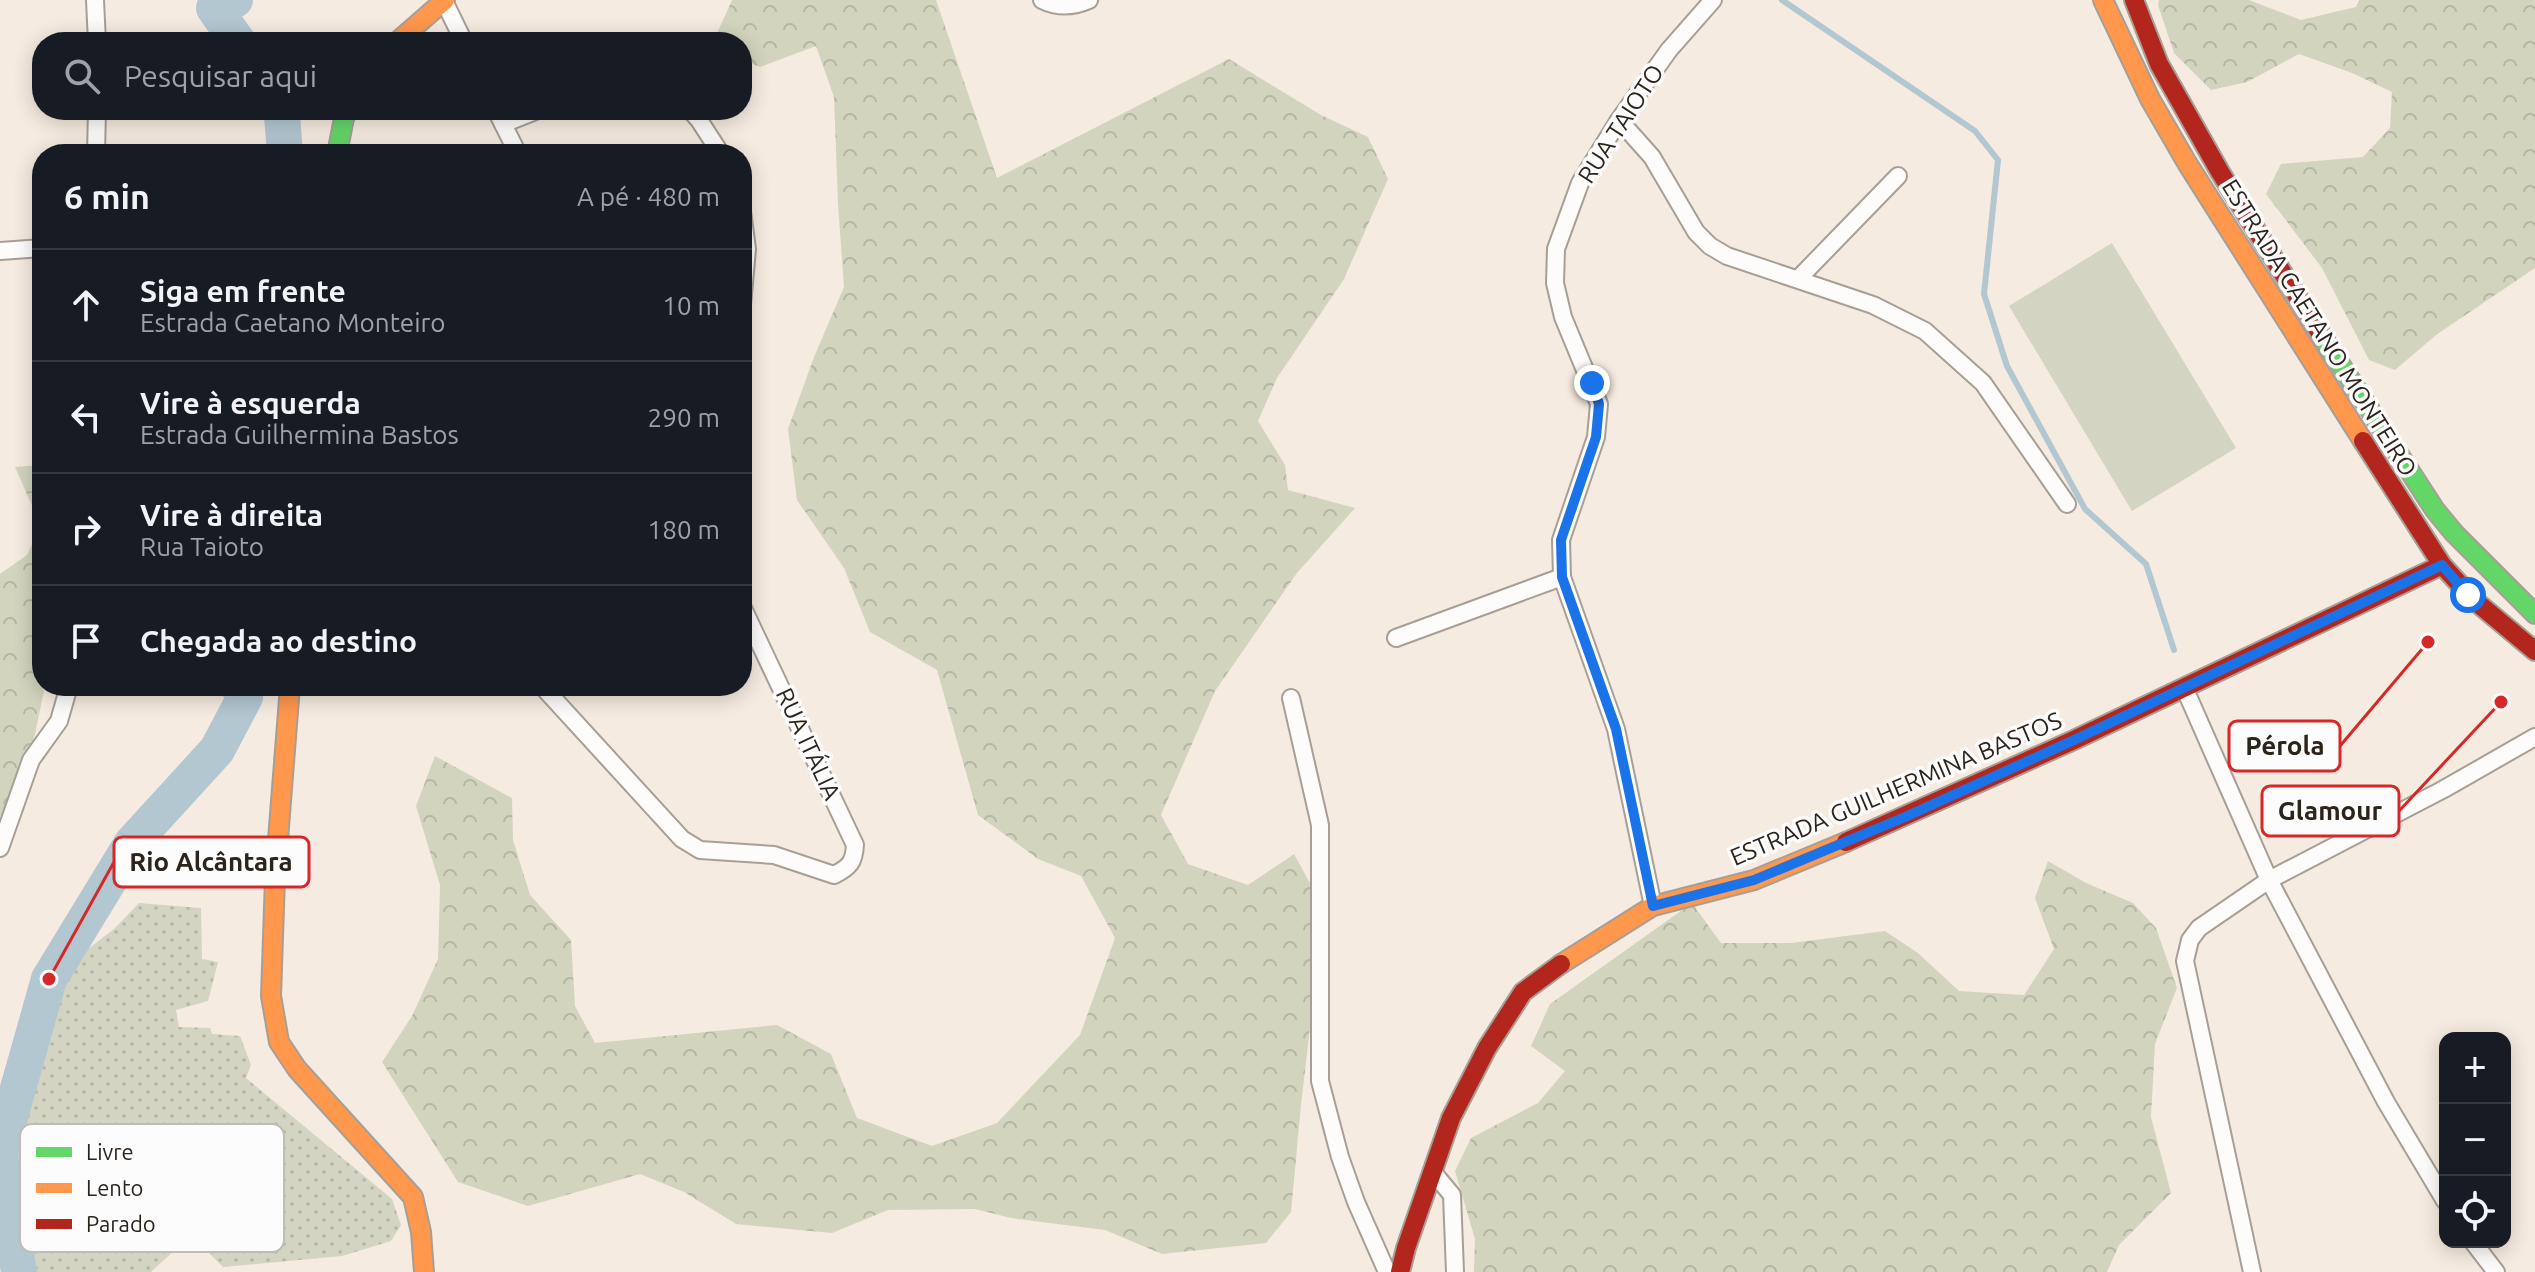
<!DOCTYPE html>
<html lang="pt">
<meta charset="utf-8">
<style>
:root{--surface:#171b24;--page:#242831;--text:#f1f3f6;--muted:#9ea1a6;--line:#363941}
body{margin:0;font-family:Ubuntu,sans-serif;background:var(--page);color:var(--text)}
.controls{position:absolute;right:24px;bottom:24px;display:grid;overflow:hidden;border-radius:16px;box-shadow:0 4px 20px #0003}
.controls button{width:72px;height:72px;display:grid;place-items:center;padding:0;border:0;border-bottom:2px solid var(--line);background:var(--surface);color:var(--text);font:40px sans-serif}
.stop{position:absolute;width:24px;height:24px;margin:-18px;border:6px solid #1a73e8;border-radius:50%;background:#fff}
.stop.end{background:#1a73e8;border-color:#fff;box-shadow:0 2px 8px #0008}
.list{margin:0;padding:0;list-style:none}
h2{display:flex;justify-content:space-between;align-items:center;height:104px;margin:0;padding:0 32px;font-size:34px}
h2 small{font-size:26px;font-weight:400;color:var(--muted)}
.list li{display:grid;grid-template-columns:52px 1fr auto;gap:24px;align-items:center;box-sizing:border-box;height:112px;padding:0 32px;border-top:2px solid var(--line)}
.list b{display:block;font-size:30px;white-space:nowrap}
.list p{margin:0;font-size:26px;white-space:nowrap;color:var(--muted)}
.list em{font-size:26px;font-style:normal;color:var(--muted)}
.icon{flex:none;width:44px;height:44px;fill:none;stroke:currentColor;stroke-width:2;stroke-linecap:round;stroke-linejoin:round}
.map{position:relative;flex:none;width:2535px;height:1272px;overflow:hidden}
.search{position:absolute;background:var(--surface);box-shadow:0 4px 20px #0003;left:32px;top:32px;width:720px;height:88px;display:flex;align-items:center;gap:20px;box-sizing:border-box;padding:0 28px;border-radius:32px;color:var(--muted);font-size:30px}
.panel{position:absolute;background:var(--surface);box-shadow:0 4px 20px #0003;left:32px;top:144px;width:720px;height:552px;border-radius:32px}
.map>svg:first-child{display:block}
.grass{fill:url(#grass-dots)}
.forest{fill:url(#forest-crowns)}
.pitch{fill:#d4d4c2}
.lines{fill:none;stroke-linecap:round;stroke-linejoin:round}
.stream{stroke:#b3c7d1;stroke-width:6}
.river{stroke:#b3c7d1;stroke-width:36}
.street-casing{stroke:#a79f96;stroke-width:20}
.fast-casing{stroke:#a79f96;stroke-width:22}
.slow-casing{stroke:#a79f96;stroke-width:22}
.jam-casing{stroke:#a79f96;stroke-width:22}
.street{stroke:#fefcfa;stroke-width:16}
.fast{stroke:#63d668;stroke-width:18}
.slow{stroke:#ff974d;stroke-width:18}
.jam{stroke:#b3261e;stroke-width:18}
.route{stroke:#1a73e8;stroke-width:10}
.labels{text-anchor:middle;stroke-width:7;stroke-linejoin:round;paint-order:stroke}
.street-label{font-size:24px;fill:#2c231b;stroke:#fcfcfc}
.key{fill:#fcfcfc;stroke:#bebbb8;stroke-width:2}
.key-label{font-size:22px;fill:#2c231b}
.leader{fill:none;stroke:#d62828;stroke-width:3}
.callout-dot{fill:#d62828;stroke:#fcfcfc;stroke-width:3}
.callout{fill:#fcfcfc;stroke:#d62828;stroke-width:3}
.callout-label{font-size:26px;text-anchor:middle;font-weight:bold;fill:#2c231b}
</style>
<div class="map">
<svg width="2535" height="1272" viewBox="0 0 2535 1272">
<defs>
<pattern id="grass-dots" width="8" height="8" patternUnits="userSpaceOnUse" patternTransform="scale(2)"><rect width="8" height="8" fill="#d4d4c2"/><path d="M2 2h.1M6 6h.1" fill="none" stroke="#b6b6a6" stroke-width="1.8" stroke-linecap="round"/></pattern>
<pattern id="forest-crowns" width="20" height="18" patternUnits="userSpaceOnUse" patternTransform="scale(2)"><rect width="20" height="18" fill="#d3d4be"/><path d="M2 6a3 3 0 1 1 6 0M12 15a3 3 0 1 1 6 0" fill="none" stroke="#b5b6a3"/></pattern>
</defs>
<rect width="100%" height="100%" fill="#f6ebe0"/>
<polygon class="grass" points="139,903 201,908 202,959 218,962 208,1001 176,1010 179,1027 210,1028 212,1034 240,1036 251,1065 246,1078 392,1199 401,1225 391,1241 342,1256 223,1267 191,1235 151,1272 37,1272 10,1153 50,1004 75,959 114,929"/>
<g class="forest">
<polygon points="732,0 936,0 997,178 1229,59 1321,115 1368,137 1388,179 1344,279 1277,378 1258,421 1285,465 1288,490 1355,508 1297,573 1215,691 1161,815 1188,864 1248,885 1294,854 1317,896 1312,1011 1301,1105 1291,1212 1266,1243 1162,1254 1105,1230 1011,1218 975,1209 888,1210 832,1233 736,1224 684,1192 640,1174 528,1206 458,1182 382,1062 412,1016 438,959 440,885 416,806 435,756 512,798 513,840 530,895 571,940 575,1006 595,1043 777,1025 831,1054 857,1118 932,1146 997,1123 1080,1035 1115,938 1081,876 1038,859 978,815 937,670 870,632 844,568 797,500 788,429 814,357 844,287 838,204 834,97 816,46 760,67 742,60 742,42 713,42"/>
<polygon points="2159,0 2249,0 2301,20 2356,7 2359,0 2535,0 2535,268 2436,335 2395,370 2369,360 2322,268 2266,194 2281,164 2363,157 2390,128 2392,92 2352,73 2299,54 2247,82 2211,90 2174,53 2158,5"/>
<polygon points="42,465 42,604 35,615 42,634 42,686 45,686 35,734 13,807 0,816 0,574 27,555 41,526 15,467"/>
<polygon points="2048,861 2086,883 2133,903 2156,928 2177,988 2155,1044 2151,1117 2171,1193 2119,1245 2107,1272 1474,1272 1475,1239 1455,1171 1471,1138 1538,1103 1565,1071 1531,1046 1550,1004 1692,903 1721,943 1791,943 1885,931 1918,953 1959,991 2024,995 2054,949 2035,898"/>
</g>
<polygon class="pitch" points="2112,243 2236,448 2132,511 2009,306"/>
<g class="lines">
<polyline class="stream" points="1782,0 1975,131 1998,160 1984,294 2007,366 2085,509 2146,564 2174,650"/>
<g class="river">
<polyline points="235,0 214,8 238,42"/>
<polyline points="279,110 282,115 285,154"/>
<polyline points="19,1272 0,1152 49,979 132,843 217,750 245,697 238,686"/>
</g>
<defs>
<g id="street">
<polyline points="95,0 97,42"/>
<path d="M1042,0C1058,8 1073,7 1089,0"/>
<polyline points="444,1 464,42"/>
<polyline points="496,110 518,154"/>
<polyline points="690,110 699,120 721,154"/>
<polyline points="1619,120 1652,157 1696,232 1710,246 1727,256 1873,305 1925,331 1983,383 2067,504"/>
<polyline points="503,124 538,110"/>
<polyline points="96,154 97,110"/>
<polyline points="742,211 747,249 742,305"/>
<polyline points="0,251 42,248"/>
<polyline points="1798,279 1898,176"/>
<polyline points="1396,638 1562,577"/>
<path d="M542,686L682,839L700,850L774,855L834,875C850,867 854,862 855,845L742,606"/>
<polyline points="2184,687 2269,880 2386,1102 2445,1201"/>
<polyline points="1291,698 1320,825 1320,1081 1340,1157 1356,1202 1387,1272"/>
<polyline points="0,848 31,760 59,721 69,686"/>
<polyline points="1653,906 1616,729 1562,577 1561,540 1596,437 1599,404 1563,317 1555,283 1556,249 1580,183 1619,120 1669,50 1713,0"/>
<polyline points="1432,1171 1452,1195 1455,1272"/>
<polyline points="2473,1242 2496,1272"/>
<polyline points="2252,1272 2185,961 2190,940 2199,928 2269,880 2444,789 2535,737"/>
</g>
<g id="fast">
<polyline points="337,154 344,118 348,110"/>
<polyline points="2320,333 2435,510 2454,533 2535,614"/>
</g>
<g id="slow">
<polyline points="2103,0 2150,99 2187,163 2363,441"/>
<polyline points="397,42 445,0"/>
<polyline points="290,686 275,878 271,996 279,1042 297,1069 413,1197 421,1232 424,1272"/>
<polyline points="1561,964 1653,906 1754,880 1846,842"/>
</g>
<g id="jam">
<polyline points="2134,0 2159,64 2220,172 2320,333"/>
<polyline points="2363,441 2442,565 2474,600 2535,651"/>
<polyline points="1846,842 2074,740 2442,565"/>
<polyline points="1400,1272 1406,1248 1451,1118 1487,1048 1523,992 1561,964"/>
</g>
</defs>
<use href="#street" class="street-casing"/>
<use href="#fast" class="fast-casing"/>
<use href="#slow" class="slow-casing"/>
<use href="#jam" class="jam-casing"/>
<use href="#street" class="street"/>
<use href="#fast" class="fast"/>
<use href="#slow" class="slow"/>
<use href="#jam" class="jam"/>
</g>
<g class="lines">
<polyline class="route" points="1592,383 1599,404 1596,437 1561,540 1562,577 1616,729 1653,906 1754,880 1905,817 2074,740 2442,565 2468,595"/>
</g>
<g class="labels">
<g class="street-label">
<text transform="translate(1621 124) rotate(-57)" y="8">RUA TAIOTO</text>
<text transform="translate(2319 328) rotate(58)" y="8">ESTRADA CAETANO MONTEIRO</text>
<text transform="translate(808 744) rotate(65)" y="8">RUA ITÁLIA</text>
<text transform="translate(1896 789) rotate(-23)" y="8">ESTRADA GUILHERMINA BASTOS</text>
</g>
</g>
<rect x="20" y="1124" width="264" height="128" rx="12" class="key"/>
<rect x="36" y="1147" width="36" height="10" fill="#63d668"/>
<rect x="36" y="1183" width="36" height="10" fill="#ff974d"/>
<rect x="36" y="1219" width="36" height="10" fill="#b3261e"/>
<g class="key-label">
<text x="86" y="1160">Livre</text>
<text x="86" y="1196">Lento</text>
<text x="86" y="1232">Parado</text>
</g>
<path class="leader" d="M2428 642L2340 746M2501 702L2399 811M49 979L114 862"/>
<g class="callout-dot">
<circle cx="2428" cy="642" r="8"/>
<circle cx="2501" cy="702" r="8"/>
<circle cx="49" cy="979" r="8"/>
</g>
<g class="callout">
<rect x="2229" y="721" width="111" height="50" rx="8"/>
<rect x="2262" y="786" width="137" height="50" rx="8"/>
<rect x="114" y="837" width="195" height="50" rx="8"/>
</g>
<g class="callout-label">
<text x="2285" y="755">Pérola</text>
<text x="2330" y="820">Glamour</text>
<text x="211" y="871">Rio Alcântara</text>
</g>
</svg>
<div class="controls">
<button>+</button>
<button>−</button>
<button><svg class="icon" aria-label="locate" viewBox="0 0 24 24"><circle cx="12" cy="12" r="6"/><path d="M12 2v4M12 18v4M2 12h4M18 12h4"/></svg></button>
</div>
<div class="stop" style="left:2468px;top:595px"></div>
<div class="stop end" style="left:1592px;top:383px"></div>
<div class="search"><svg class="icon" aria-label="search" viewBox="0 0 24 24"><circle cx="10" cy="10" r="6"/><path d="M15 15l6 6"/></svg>Pesquisar aqui</div>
<section class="panel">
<h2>6 min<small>A pé · 480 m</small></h2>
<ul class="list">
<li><svg class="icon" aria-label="ahead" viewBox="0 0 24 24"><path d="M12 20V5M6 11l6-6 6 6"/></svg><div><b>Siga em frente</b><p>Estrada Caetano Monteiro</p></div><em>10 m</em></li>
<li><svg class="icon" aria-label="left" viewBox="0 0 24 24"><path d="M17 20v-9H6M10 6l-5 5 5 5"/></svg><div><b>Vire à esquerda</b><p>Estrada Guilhermina Bastos</p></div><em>290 m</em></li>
<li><svg class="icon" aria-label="right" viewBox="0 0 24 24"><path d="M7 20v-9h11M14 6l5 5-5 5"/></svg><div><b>Vire à direita</b><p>Rua Taioto</p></div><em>180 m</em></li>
<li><svg class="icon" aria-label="arrive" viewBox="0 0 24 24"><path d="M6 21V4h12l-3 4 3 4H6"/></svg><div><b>Chegada ao destino</b></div></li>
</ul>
</section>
</div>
